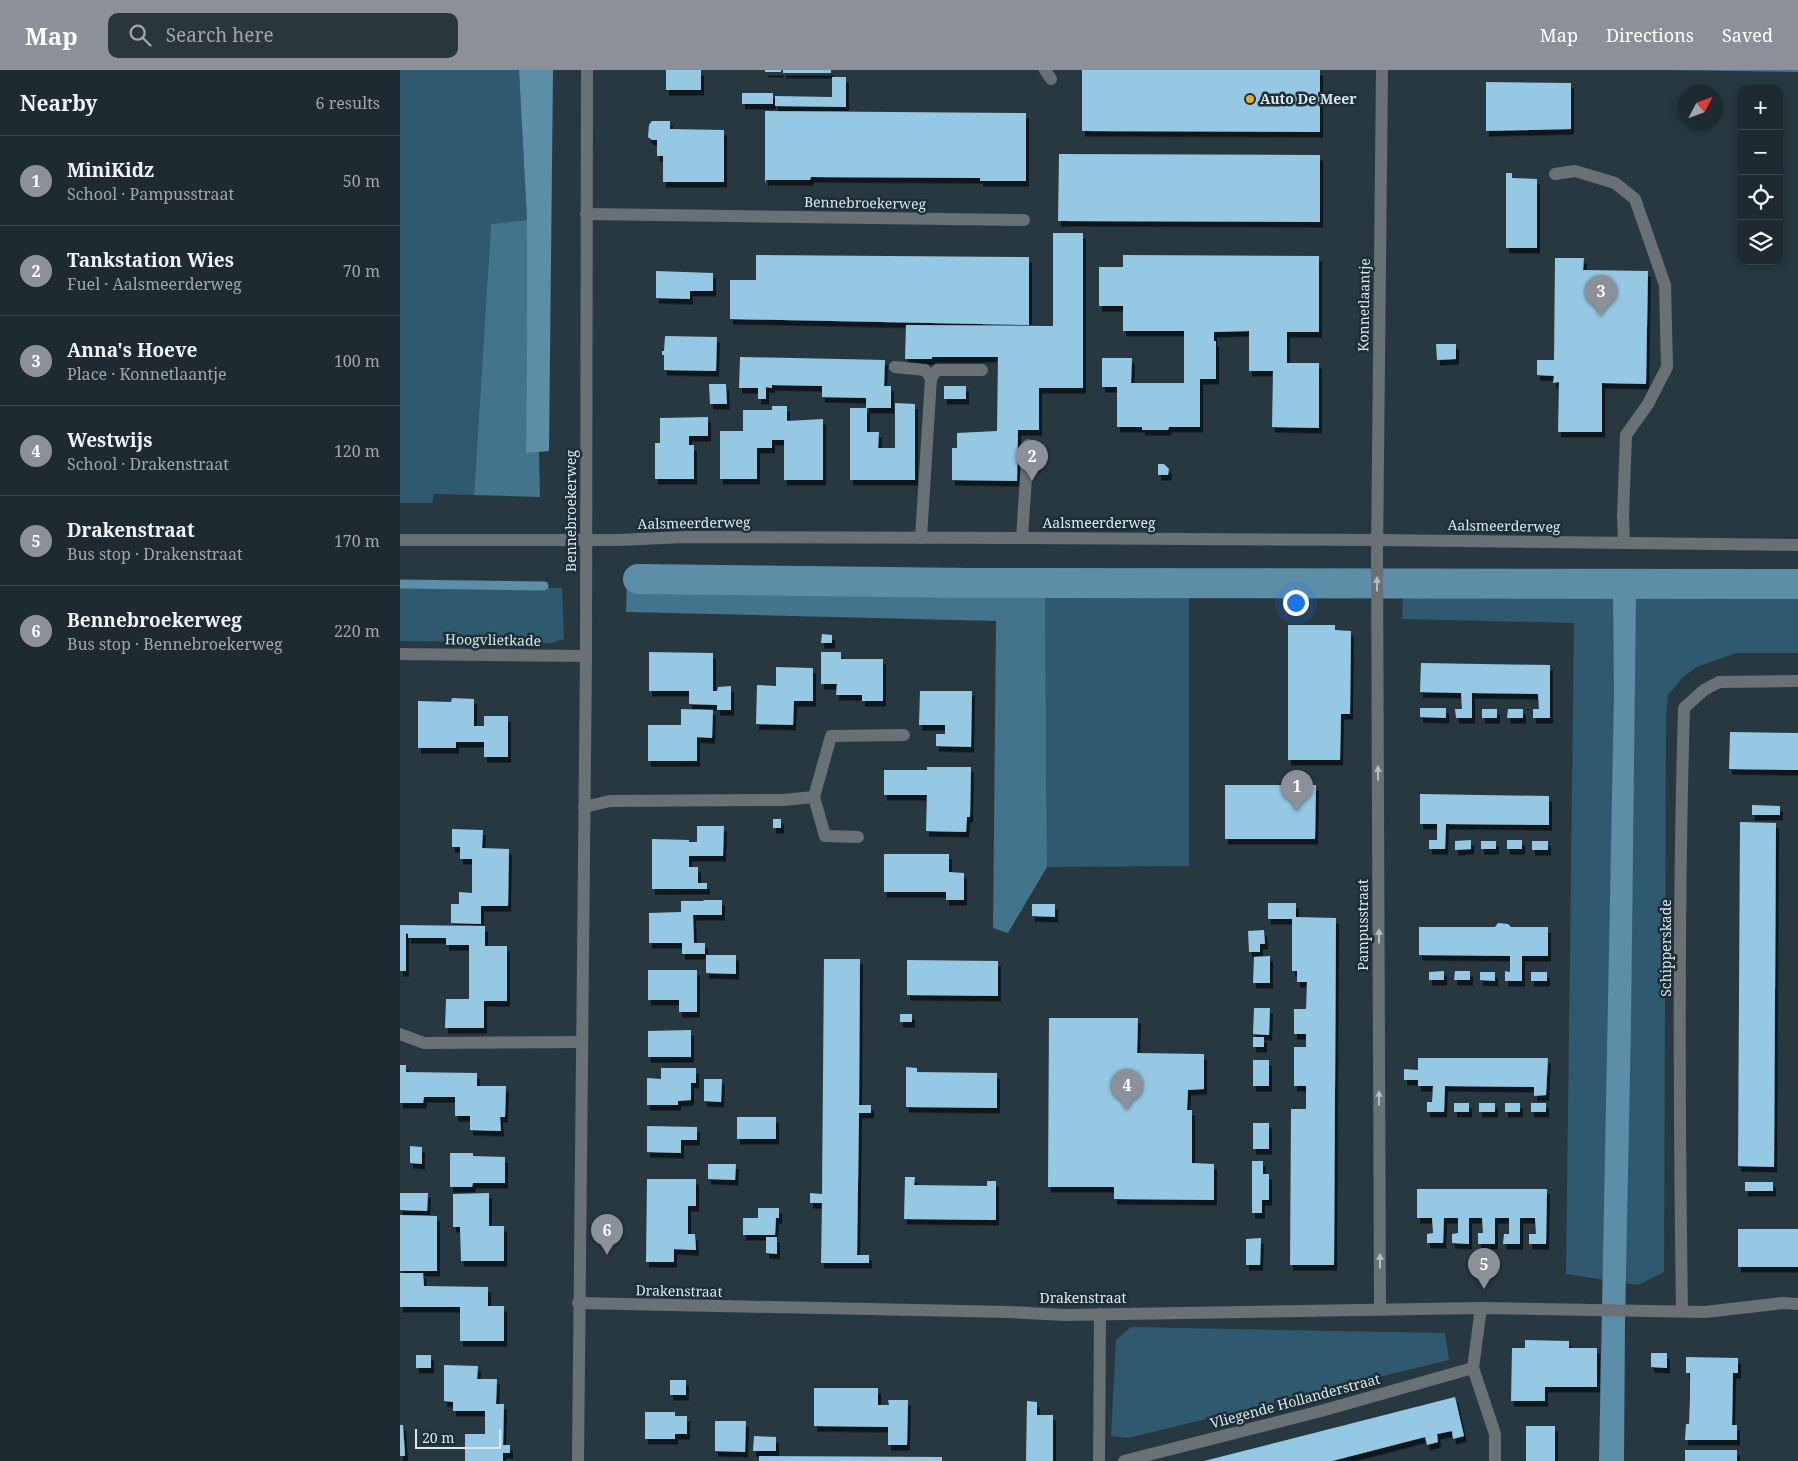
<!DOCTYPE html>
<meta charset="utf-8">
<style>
:root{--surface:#1d2a31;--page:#2a363d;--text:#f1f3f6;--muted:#a0a7ab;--line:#3b464d;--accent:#8c9099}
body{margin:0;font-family:"Noto Serif",serif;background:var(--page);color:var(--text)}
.controls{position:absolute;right:15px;top:15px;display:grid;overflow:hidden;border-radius:10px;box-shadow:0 2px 8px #0003}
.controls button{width:45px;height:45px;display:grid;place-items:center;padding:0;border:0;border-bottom:1px solid var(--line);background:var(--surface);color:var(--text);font:25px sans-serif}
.compass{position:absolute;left:1278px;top:15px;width:45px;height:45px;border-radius:50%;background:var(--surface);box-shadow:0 2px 8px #0003;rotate:49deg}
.scale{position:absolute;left:15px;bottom:12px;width:86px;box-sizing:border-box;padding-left:5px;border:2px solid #dce7ec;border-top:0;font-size:14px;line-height:18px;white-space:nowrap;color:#dce7ec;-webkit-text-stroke:4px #1d2e37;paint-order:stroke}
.you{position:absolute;left:895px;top:532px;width:18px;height:18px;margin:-12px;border:4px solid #fff;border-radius:50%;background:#1a73e8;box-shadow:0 0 0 8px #1a73e833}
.badge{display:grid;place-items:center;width:32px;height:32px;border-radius:50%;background:var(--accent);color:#fff;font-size:16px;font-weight:700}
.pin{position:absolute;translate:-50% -41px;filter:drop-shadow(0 1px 2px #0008)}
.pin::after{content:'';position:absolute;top:26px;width:18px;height:15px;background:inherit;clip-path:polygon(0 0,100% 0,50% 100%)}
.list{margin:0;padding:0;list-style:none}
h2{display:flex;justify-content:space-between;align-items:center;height:65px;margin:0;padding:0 20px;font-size:21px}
h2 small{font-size:16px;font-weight:400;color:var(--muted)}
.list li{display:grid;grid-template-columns:32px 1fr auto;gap:15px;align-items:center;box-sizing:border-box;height:90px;padding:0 20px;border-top:1px solid var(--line)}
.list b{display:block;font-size:19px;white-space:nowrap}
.list p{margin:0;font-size:16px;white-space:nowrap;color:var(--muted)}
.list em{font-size:16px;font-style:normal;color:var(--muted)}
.icon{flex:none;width:28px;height:28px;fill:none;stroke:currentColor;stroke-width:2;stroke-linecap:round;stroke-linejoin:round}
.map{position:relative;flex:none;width:1398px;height:1391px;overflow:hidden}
header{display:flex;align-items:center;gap:30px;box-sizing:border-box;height:70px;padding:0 25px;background:var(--accent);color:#fff}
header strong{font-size:24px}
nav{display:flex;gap:28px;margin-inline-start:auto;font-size:18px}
.search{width:350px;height:45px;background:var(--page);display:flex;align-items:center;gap:12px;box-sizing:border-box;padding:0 18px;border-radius:10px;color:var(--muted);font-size:19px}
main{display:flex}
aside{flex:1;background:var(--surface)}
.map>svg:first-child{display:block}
.green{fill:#2e596e}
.forest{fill:#42748c}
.water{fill:#5c8ea7}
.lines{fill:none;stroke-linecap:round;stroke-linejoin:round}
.stream{stroke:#5c8ea7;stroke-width:9}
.canal{stroke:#5c8ea7;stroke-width:30}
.building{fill:#95c8e3;filter:url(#shadow)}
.service{stroke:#697175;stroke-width:12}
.minor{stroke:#697175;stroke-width:12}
.tertiary{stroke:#697175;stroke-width:12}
.oneway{fill:#b4bec2}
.poi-dot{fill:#e6ac36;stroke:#1d2e37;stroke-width:2}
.labels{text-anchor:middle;stroke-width:5;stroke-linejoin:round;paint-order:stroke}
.poi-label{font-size:14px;font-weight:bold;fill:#dce7ec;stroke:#1d2e37;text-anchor:start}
.street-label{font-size:14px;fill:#dce7ec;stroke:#1d2e37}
</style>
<header>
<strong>Map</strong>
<div class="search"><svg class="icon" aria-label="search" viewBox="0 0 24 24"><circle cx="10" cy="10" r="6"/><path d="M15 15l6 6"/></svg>Search here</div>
<nav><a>Map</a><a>Directions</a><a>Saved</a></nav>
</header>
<main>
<aside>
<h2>Nearby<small>6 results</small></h2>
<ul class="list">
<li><span class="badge">1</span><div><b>MiniKidz</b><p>School · Pampusstraat</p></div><em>50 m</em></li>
<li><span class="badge">2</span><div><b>Tankstation Wies</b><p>Fuel · Aalsmeerderweg</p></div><em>70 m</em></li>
<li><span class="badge">3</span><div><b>Anna's Hoeve</b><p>Place · Konnetlaantje</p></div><em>100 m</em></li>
<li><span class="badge">4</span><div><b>Westwijs</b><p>School · Drakenstraat</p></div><em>120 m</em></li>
<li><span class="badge">5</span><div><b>Drakenstraat</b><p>Bus stop · Drakenstraat</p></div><em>170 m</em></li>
<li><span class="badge">6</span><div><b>Bennebroekerweg</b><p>Bus stop · Bennebroekerweg</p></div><em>220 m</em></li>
</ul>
</aside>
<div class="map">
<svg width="1398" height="1391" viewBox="0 0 1398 1391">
<defs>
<filter id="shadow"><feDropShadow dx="3" dy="5.5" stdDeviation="0" flood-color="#0009"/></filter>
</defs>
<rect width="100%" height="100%" fill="#273841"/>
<g class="green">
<polygon points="0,0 119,0 127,150 91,154 74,425 34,424 32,433 0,433"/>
<polygon points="645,510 789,513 789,796 647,797"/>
<polygon points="1000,512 1245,515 1398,515 1398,583 1336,583 1297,597 1283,607 1268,625 1266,647 1264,1202 1238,1215 1166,1204 1174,553 1002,549 1003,524"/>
<polygon points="0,517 162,518 164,569 152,573 0,571"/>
<polygon points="731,1257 1045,1263 1049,1290 728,1368 711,1366 716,1270"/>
</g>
<g class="forest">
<polygon points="1265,0 1398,0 1398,2"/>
<polygon points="127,150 126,382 139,382 140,427 74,425 91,154"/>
<polygon points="227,509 645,510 647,797 608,863 593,858 596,551 226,542"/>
</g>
<g class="water">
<polygon points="119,0 153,0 149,381 126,383 127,150"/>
<polygon points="1213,522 1236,522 1231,955 1225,1252 1224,1391 1199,1391 1214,623"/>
</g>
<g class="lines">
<polyline class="stream" points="0,514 144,516"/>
<polyline class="canal" points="238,509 571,513 1398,514"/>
</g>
<g class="building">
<rect x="266" y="0" width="35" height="20"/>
<rect x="365" y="0" width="16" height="2"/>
<rect x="383" y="0" width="48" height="3"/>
<polygon points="682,0 920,0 920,62 682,61"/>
<polygon points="432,7 446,7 446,37 375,36 375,26 432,27"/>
<polygon points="1086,12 1171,13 1171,59 1086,61"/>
<rect x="342" y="23" width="31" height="11"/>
<polygon points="365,41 626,43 626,111 580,111 580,108 411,107 410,110 366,110 365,113"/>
<polygon points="252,51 270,51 270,59 324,60 324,112 263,112 263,86 257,86 257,70 252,70 248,67 249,55"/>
<polygon points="659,84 920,85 920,152 658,151"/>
<polygon points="1106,103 1112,103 1112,108 1137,109 1137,178 1106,178"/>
<polygon points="653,163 683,163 683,318 639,318 639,360 618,360 617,411 552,410 552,378 557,378 557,363 597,361 598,287 532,287 532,289 505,289 506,255 653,256"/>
<polygon points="356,185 629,187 629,255 330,249 330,210 356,210"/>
<polygon points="723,185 919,186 919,262 887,262 887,293 919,293 919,358 872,357 873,301 849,301 849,261 814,262 814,271 816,271 816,309 800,309 800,357 769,357 768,360 742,360 742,357 717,357 717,317 702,317 702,288 732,288 731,313 784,313 784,261 723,261 723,236 699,236 699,197 723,197"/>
<polygon points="1155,188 1184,188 1183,200 1248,201 1246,314 1202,313 1202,362 1158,362 1159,312 1153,313 1154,306 1137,305 1137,290 1154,290"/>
<polygon points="256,201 313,203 313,221 290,221 290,229 256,228"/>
<polygon points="265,266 317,267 316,301 264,300 264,285 262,285 262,281 264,281"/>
<polygon points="1036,274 1056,274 1056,289 1037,290"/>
<polygon points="340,287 485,290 484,316 491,316 491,338 467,338 467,362 479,362 478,378 495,378 495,333 515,334 515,410 450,410 450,338 466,338 466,328 422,327 422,316 372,315 372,318 366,317 366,329 358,329 358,318 339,318"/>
<polygon points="309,314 326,314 327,334 310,334"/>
<rect x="544" y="316" width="22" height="13"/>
<polygon points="372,336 387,336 387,351 423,349 423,410 384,410 384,370 372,370 372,378 357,378 357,409 320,409 320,361 343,361 343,340 372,340"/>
<polygon points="308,347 308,366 289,366 289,375 294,375 294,409 255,409 255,373 260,373 260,348"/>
<polygon points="758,394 764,394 769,399 768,405 758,405"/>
<polygon points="888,555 935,555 935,560 951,561 950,644 941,644 940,690 888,690"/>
<polygon points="422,564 432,565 432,573 421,573"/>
<polygon points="249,582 313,583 313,621 317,621 318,617 331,616 331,640 317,640 317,635 289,634 289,621 249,621"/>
<polygon points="421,582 441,582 441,589 483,589 483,631 462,631 462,625 436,625 437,614 421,614"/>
<polygon points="1021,593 1150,595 1150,648 1133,648 1133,639 1139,639 1138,624 1072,623 1072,648 1056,648 1055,639 1062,639 1061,623 1020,622"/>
<polygon points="376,597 413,598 413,631 394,631 393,655 356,654 357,615 376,616"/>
<polygon points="520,621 572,621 571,677 536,676 536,664 545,664 545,655 519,655"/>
<polygon points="52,628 74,629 74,656 84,656 84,646 108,646 108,687 84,687 84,672 56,672 56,678 18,678 18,631 51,632"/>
<polygon points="1020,638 1046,638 1046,648 1020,647"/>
<polygon points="281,639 313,640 312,668 297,667 297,691 248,691 248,655 281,655"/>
<rect x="1082" y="639" width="15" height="9"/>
<polygon points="1108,639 1123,639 1123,648 1107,648"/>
<polygon points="1330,662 1398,663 1398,700 1329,699"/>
<polygon points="527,697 571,697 570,747 567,747 566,762 526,761 527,725 484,725 484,700 527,700"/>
<polygon points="825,715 916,715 915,769 825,769"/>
<polygon points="1020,724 1149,726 1149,755 1046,754 1045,779 1029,779 1029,770 1037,770 1037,754 1020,754"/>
<polygon points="1352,735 1380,736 1380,745 1352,745"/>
<rect x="373" y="749" width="8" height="9"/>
<polygon points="1340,752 1376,753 1374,1097 1338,1096"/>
<polygon points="297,756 324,756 323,786 289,786 289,797 298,797 298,813 307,813 307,819 252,819 252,769 289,770 289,772 297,772"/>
<polygon points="52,759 83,760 82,778 109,779 108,836 81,836 81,854 51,853 51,834 59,834 59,822 72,823 72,789 60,789 60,777 52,777"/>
<polygon points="1071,770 1071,779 1055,780 1055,771"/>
<rect x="1107" y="770" width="15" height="9"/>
<rect x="1081" y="771" width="15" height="8"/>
<rect x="1132" y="771" width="16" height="9"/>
<polygon points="484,784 549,784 549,802 564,803 564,830 546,830 546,822 484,822"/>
<polygon points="303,830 322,830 322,845 293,845 294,873 305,873 305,884 282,884 282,873 249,873 249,843 281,842 281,831 304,831"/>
<polygon points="868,833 896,833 896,847 936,848 934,1195 890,1195 891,1039 906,1039 906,1016 894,1016 894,977 906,977 906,964 894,964 894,939 906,939 907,912 897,912 897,901 892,901 892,849 868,849"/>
<polygon points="632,834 655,834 655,847 632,846"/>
<polygon points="1098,853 1108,854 1111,857 1148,857 1148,886 1122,886 1122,911 1105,911 1105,901 1110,902 1110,886 1019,885 1019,857 1095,857"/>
<polygon points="0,855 85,856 85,876 107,876 107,931 84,931 84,958 45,958 46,929 69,929 69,875 46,875 46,868 8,868 8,864 6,863 6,901 0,901"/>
<polygon points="864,860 865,874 860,874 860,882 849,882 848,861"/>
<polygon points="306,885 336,885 336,904 306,903"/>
<polygon points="870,886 870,913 853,913 854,887"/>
<polygon points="424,889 460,889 459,1035 471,1035 471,1043 459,1043 457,1185 469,1185 469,1193 421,1193 422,1133 410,1133 410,1123 422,1124"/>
<polygon points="507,890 598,891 598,926 507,925"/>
<polygon points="248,900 297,900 297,942 279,942 279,930 248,930"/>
<polygon points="1044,901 1044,910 1029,910 1029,902"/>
<polygon points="1055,901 1070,901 1070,910 1054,910"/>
<polygon points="1080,902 1095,902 1095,911 1080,910"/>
<rect x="1131" y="902" width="16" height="9"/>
<polygon points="854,938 870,938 869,965 853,964"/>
<rect x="500" y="944" width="12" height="8"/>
<polygon points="649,948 738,948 737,983 804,984 804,1019 788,1020 787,1040 792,1040 792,1093 814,1094 814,1130 714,1129 714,1117 648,1117"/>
<polygon points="291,960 291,987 248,987 248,961"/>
<rect x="853" y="967" width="11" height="10"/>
<polygon points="1018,988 1148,988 1146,1025 1134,1026 1134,1017 1045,1016 1044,1042 1027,1042 1027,1032 1032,1032 1033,1016 1018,1016 1018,1010 1004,1010 1004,999 1018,1000"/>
<rect x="853" y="990" width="16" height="26"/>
<polygon points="0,995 6,995 6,1002 77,1003 77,1016 106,1016 105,1047 100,1047 101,1061 70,1060 70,1046 55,1046 55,1027 24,1027 23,1033 0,1033"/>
<polygon points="506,997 517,998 517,1002 597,1003 597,1038 506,1037"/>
<polygon points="261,998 296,998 296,1013 291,1013 291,1030 278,1031 278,1035 247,1035 247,1008 261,1009"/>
<polygon points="304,1009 322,1009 321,1032 304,1031"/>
<rect x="1054" y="1033" width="15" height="9"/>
<rect x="1079" y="1033" width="16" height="9"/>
<rect x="1105" y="1033" width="15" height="9"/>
<rect x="1131" y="1033" width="15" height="9"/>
<rect x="337" y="1047" width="39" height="22"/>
<rect x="853" y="1053" width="16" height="26"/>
<polygon points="247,1056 297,1057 297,1070 281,1070 281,1083 247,1082"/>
<polygon points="10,1076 22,1077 22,1094 10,1093"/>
<polygon points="50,1083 73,1083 73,1086 105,1087 105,1113 73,1113 72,1117 50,1117"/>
<polygon points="852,1091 863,1091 863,1104 869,1104 869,1130 862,1130 862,1143 852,1143"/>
<polygon points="308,1094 336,1094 335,1110 308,1109"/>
<polygon points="505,1107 515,1107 514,1115 587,1116 587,1111 596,1111 596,1150 504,1149"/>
<polygon points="247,1109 296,1109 296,1136 288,1136 288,1164 295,1164 296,1180 274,1179 274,1192 246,1192"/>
<rect x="1345" y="1112" width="28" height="9"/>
<polygon points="1017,1119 1147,1119 1146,1174 1129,1174 1129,1164 1136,1164 1135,1148 1120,1148 1120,1174 1103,1174 1104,1164 1109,1164 1109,1148 1095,1148 1095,1174 1078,1174 1078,1163 1083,1163 1082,1148 1069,1148 1069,1174 1052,1173 1052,1164 1058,1163 1058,1148 1044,1148 1043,1173 1027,1173 1027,1164 1033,1163 1032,1148 1017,1148"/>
<polygon points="0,1123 28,1123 27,1141 0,1140"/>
<polygon points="89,1123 89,1156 104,1156 104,1191 61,1191 60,1157 53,1157 53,1124"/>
<polygon points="358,1138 379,1138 379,1148 376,1148 375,1165 343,1165 343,1148 358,1148"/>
<polygon points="0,1145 37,1146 37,1201 0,1201"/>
<rect x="1338" y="1159" width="60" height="38"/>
<polygon points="366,1167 377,1167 377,1184 366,1183"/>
<polygon points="861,1168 860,1195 846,1195 846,1169"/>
<polygon points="0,1203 23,1203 24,1216 88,1217 88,1236 104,1236 104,1271 60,1271 60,1237 0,1237"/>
<polygon points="1125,1270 1169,1271 1169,1278 1197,1278 1197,1317 1145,1317 1145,1331 1111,1331 1112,1278 1125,1278"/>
<polygon points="1251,1283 1267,1283 1267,1298 1251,1297"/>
<rect x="16" y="1285" width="15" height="13"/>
<polygon points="1286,1287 1338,1288 1338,1303 1333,1303 1332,1355 1337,1355 1337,1370 1285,1370 1286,1354 1289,1354 1290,1328 1290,1303 1286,1303"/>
<polygon points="44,1295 78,1296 77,1309 97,1309 96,1334 104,1334 103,1375 110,1375 110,1383 103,1383 103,1391 65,1391 65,1364 85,1364 85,1341 53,1341 53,1332 44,1331"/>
<rect x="270" y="1310" width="16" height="15"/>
<polygon points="414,1318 478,1318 478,1335 489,1335 488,1330 508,1330 507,1375 488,1375 488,1357 414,1356"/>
<polygon points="1055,1327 1064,1366 1053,1369 1052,1361 1037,1364 1038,1372 1027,1375 1025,1367 932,1391 804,1391"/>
<polygon points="627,1331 637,1332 637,1345 653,1345 653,1391 626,1391"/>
<polygon points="245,1342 275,1342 275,1346 287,1346 287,1364 275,1364 275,1369 245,1369"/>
<polygon points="315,1351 346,1351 345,1382 315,1381"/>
<polygon points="0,1355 3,1355 5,1386 0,1386"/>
<rect x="1126" y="1356" width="29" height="35"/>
<polygon points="354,1366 376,1367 376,1381 353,1381"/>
<rect x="1285" y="1380" width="52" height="11"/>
<polygon points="359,1386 542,1387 542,1391 359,1391"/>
</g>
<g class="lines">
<g class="service">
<polyline points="645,0 651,9"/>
<polyline points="1155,104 1175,101 1215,113 1235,129 1265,215 1267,297 1248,334 1226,365 1223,446 1224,473"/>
<polyline points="186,144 624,150"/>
<polyline points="495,297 525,300 531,308"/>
<polyline points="521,468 531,308 537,300 582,300"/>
<polyline points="622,468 628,375"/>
<polyline points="1073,1298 1095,1364 1095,1391"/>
</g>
<g class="minor">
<polyline points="0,584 186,586"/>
<polyline points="414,727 425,766 458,767"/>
<polyline points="184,737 210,731 383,730 414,727 431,666 504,665"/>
<polyline points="0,964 24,973 181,972"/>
<polyline points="980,1239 977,486 982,0"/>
<path d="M1282,1241C1279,1040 1278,839 1284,638L1304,620L1319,612L1398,611"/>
<polyline points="699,1391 700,1244"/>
<polyline points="724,1391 921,1341 1073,1298 1081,1238"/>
</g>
<g class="tertiary">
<polyline points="0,470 218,470 285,467 622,468 977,470 1398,475"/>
<polyline points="178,1233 609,1242 665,1245 1081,1238 1305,1242 1383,1233 1398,1234"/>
<polyline points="178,1391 186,586 187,0"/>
</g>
</g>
<defs><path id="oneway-solid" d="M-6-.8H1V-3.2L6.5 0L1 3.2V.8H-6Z" transform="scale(1.25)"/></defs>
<g class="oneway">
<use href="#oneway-solid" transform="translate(977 514) rotate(-90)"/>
<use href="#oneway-solid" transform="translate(978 703) rotate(-90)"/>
<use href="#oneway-solid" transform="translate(979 866) rotate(-90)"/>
<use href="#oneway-solid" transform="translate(979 1028) rotate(-90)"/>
<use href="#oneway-solid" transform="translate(980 1191) rotate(-90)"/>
</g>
<circle class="poi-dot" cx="850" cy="29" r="5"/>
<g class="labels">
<g class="poi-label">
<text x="860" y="34">Auto De Meer</text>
</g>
<g class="street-label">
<text transform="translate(465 133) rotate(1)" y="5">Bennebroekerweg</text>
<text transform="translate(964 235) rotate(-89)" y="5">Konnetlaantje</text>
<text transform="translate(171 441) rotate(-90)" y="5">Bennebroekerweg</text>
<text transform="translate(294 453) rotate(-1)" y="5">Aalsmeerderweg</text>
<text x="699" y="458">Aalsmeerderweg</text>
<text transform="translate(1104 456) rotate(1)" y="5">Aalsmeerderweg</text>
<text transform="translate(93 570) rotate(1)" y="5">Hoogvlietkade</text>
<text transform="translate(963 855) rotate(-90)" y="5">Pampusstraat</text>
<text transform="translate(1266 878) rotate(-90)" y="5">Schipperskade</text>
<text transform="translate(279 1221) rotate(1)" y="5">Drakenstraat</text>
<text x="683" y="1233">Drakenstraat</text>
<text transform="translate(895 1331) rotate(-15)" y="5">Vliegende Hollanderstraat</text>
</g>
</g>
</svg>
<div class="controls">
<button>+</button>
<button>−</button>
<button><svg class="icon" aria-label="locate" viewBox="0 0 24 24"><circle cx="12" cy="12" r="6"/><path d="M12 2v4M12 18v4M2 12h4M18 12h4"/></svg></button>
<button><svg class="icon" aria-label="layers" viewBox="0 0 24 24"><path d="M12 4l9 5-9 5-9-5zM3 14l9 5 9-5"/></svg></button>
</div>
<svg class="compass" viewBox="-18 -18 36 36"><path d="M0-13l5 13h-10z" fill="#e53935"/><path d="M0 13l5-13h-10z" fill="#a0a7ab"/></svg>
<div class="scale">20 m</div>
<div class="you"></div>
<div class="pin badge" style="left:897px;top:741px">1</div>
<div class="pin badge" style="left:632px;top:411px">2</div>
<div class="pin badge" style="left:1201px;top:246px">3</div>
<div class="pin badge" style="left:727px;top:1040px">4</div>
<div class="pin badge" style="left:1084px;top:1219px">5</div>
<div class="pin badge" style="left:207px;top:1185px">6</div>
</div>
</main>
